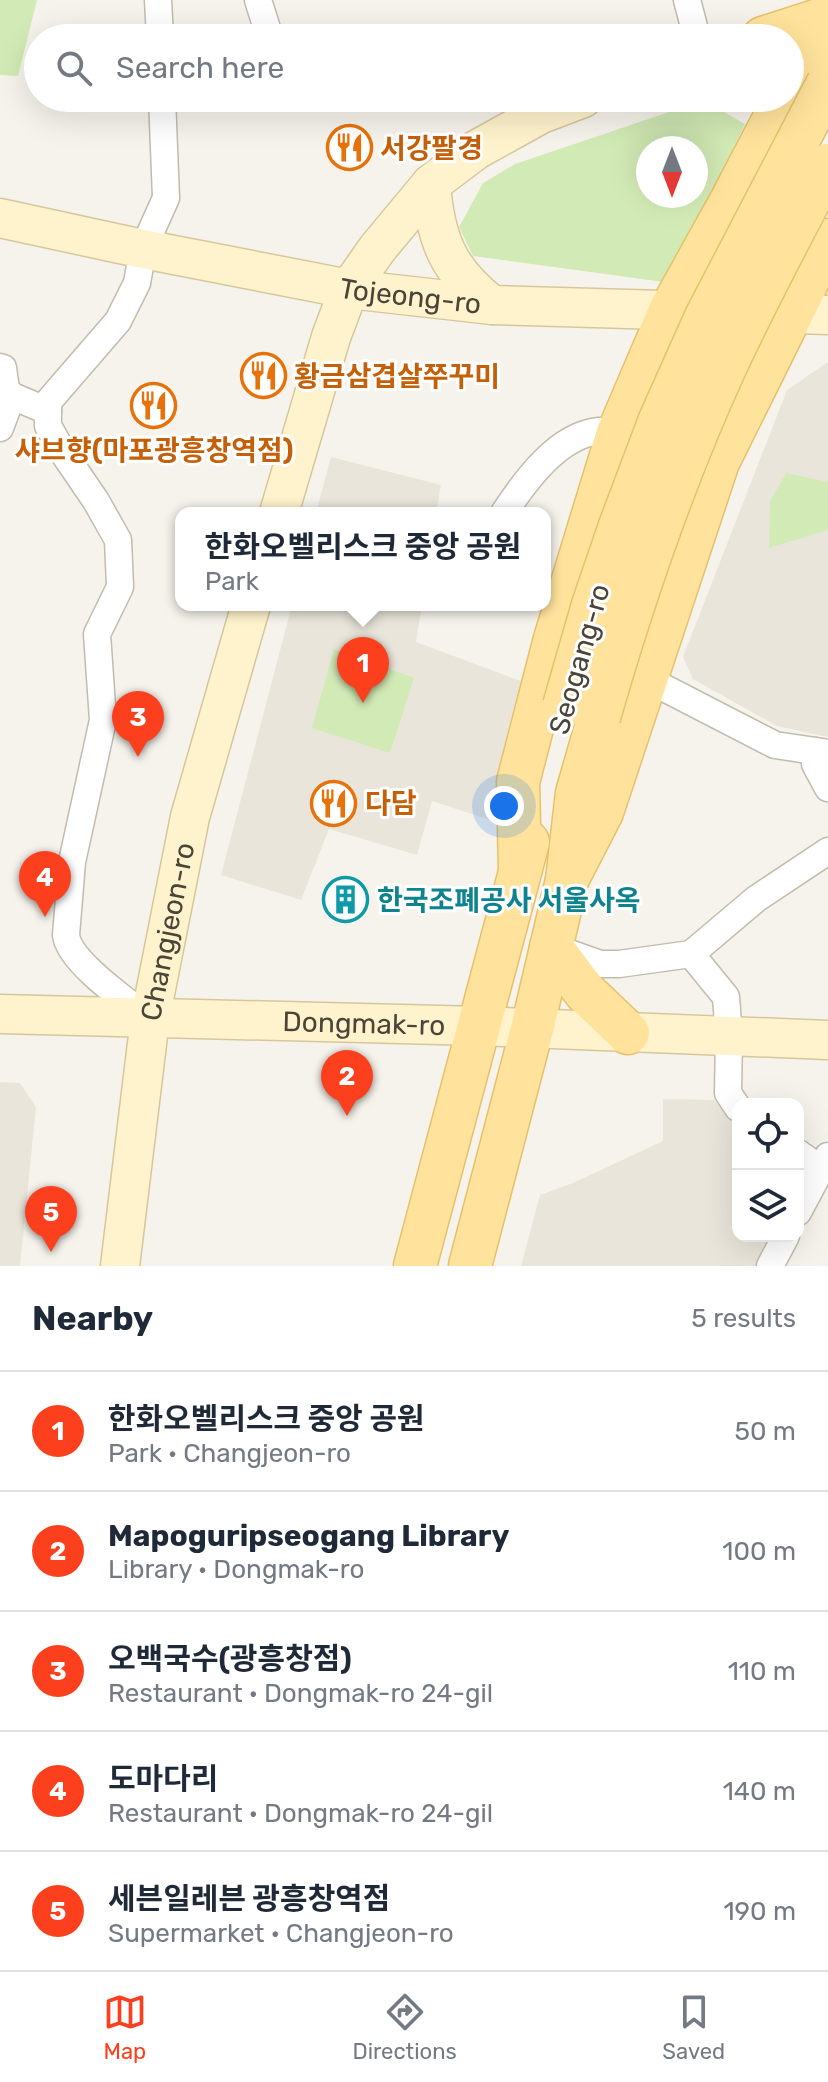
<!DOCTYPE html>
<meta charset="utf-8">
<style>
:root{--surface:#fff;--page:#f6f6f7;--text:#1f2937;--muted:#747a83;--line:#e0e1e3;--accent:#fc3f1d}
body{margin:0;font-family:Rubik,"Noto Sans KR",sans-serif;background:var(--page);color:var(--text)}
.controls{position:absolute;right:24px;bottom:24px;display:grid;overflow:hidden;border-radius:16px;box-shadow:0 8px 32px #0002}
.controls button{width:72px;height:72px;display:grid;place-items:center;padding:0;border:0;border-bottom:2px solid var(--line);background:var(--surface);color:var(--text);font:40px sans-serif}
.compass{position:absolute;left:636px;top:136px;width:72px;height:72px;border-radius:50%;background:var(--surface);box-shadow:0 8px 32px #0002;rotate:180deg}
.you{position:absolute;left:504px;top:806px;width:28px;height:28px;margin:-20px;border:6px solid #fff;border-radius:50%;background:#1a73e8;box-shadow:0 0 0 12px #1a73e833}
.badge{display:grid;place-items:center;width:52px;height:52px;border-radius:50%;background:var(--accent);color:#fff;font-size:26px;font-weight:700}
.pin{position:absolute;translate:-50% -66px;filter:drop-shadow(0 2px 4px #0008)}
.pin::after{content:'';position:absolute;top:42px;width:28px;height:24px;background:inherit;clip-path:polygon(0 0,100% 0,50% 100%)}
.popup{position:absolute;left:175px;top:507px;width:376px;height:104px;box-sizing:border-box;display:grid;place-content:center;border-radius:16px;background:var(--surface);filter:drop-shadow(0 2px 6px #0005);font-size:26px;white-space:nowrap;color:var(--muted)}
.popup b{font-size:30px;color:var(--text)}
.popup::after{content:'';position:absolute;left:50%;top:100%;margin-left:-16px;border:16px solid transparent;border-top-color:var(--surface)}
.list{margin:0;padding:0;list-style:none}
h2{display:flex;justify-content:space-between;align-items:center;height:104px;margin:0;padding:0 32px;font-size:34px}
h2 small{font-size:26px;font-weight:400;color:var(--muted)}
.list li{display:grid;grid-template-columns:52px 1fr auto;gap:24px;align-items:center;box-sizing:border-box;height:120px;padding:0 32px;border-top:2px solid var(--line)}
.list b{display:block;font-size:30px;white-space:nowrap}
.list p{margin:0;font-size:26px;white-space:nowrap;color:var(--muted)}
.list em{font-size:26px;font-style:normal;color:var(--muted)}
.icon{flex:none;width:44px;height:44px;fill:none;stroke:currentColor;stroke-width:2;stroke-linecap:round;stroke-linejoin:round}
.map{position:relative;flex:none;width:828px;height:1266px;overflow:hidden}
.search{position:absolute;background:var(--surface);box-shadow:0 8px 32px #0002;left:24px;right:24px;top:24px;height:88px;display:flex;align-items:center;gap:20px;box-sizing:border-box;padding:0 28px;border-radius:44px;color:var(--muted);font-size:30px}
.sheet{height:704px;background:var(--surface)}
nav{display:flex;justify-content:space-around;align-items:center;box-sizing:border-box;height:112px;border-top:2px solid var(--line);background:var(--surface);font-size:22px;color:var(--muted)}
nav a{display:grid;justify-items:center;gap:4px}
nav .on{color:var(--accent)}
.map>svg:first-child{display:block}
.residential{fill:#eae5da}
.green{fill:#d2eab5;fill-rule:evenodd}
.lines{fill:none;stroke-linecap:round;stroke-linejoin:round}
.street-casing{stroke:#c2bbae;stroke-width:29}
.secondary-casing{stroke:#d6c79b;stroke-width:41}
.primary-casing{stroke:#e6c16a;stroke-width:45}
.street{stroke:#fff;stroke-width:26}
.secondary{stroke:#fff3cd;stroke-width:38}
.primary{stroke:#ffe39c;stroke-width:42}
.primary-bridge-casing{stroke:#e6c16a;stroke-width:45;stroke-linecap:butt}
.primary-bridge{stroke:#ffe39c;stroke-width:42}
.labels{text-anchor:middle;stroke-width:6;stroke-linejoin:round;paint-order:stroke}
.food-label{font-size:28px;font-weight:bold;fill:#c56008;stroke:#fff;text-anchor:start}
.street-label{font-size:28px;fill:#4b4439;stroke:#fff}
.culture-label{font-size:28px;font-weight:bold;fill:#0d838f;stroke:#fff;text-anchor:start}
</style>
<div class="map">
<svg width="828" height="1266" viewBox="0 0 828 1266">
<rect width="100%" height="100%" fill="#f6f3ec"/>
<g class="residential">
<polygon points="828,362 828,737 777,726 693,679 683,657 787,390"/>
<polygon points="331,457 441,485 436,513 316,513"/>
<polygon points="292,605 422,605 416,642 526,683 490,820 432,801 417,855 329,829 301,900 221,875"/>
<polygon points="0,1082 20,1083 36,1107 20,1266 0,1266"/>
<polygon points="663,1099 714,1100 738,1125 738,1236 773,1236 757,1266 521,1266 540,1195 573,1183 663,1141"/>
</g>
<g class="green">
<polygon points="0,0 37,0 18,76 0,75"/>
<path d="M693,104L724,112L745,124L671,283L473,256L459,227L483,183L515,164ZM648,148H696V196H648Z"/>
<polygon points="786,473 828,482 828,530 769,548 770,502"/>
<polygon points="334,649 414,678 390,753 312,728"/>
</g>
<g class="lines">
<defs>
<g id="street">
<polyline points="158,0 160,38"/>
<polyline points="258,0 270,38"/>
<polyline points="687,0 697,38"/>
<polyline points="0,367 3,368 6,389 12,396 48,411"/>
<polyline points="0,428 12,396"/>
<path d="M504,513C525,481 558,435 599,431C605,431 612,432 618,433"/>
<polyline points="645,678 775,745 828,753"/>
<polyline points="815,751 815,764 828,788"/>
<polyline points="555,948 600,964 619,964 691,954 726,997 729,1036 728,1093 738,1108"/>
<polyline points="691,954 756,899 828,851"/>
<path d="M150,1019C128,1002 69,962 66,935L72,862L103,720L97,634L120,587L118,540L96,501L64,454L48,426V402L118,321L137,283L143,249L166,198L162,98"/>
<polyline points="798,1153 821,1169"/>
<polyline points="798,1212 828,1156"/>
<polyline points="770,1266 786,1236"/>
</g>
<g id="secondary">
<path d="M431,184C435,239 448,271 492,305"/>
<path id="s1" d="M0,218L143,249L349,289L492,305L697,311"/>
<polyline points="763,313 828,315"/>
<polyline points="279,513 331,337 349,289 377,249 431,184 476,150 541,114 583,98"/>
<path id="s2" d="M0,1014L479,1026L828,1040"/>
<path id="s3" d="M120,1266L150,1019L190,817L251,605"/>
</g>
<g id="primary">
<polyline points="763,38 828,17"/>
<polyline points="790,89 828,18"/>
<polyline points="520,869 518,782 555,639 618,433 670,311 730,203 785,98"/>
<polyline points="567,880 602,812 718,462 828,240"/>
<polyline points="551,947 585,992 628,1033"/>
<polyline points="415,1266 528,842"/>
<polyline points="470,1266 532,1029 567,880 577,793 599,717"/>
</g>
</defs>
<use href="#street" class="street-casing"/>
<use href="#secondary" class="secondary-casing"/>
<use href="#primary" class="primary-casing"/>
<use href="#street" class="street"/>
<use href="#secondary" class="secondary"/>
<use href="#primary" class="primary"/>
<defs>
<g id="primary-bridge">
<polyline points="564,706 593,605 620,526 660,420 706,317 828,83"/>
<path d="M599,717C633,599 672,484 723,372C755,302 792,233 828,165"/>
</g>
</defs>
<use href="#primary-bridge" class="primary-bridge-casing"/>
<use href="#primary-bridge" class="primary-bridge"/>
</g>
<defs>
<symbol id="restaurant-ring" viewBox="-11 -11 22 22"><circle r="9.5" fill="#fff" stroke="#e8710a" stroke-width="1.5"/><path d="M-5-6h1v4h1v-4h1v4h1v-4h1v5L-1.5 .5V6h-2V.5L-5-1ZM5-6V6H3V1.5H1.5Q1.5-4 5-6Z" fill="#e8710a"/></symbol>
<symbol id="building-ring" viewBox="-11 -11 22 22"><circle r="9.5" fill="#fff" stroke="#0f9aa8" stroke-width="1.5"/><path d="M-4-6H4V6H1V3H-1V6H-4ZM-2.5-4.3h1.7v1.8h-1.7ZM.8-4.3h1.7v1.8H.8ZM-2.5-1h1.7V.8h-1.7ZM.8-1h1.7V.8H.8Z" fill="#0f9aa8"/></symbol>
</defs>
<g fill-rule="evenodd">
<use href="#restaurant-ring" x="324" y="122" width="51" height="51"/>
<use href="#restaurant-ring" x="238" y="350" width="51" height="51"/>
<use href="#restaurant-ring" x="128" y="380" width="51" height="51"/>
<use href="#restaurant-ring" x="308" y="778" width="51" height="51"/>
<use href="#building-ring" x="320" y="874" width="51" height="51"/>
</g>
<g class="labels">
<g class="food-label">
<text x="380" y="158">서강팔경</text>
<text x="294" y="386">황금삼겹살쭈꾸미</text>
<text x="154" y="460" text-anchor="middle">샤브향(마포광흥창역점)</text>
<text x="365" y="813">다담</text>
</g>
<g class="street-label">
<text dy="10" stroke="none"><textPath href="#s1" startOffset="418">Tojeong-ro</textPath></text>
<text transform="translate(579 659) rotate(-74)" y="10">Seogang-ro</text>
<text dy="10" stroke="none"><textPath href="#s3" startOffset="338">Changjeon-ro</textPath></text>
<text dy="10" stroke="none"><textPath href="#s2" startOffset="364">Dongmak-ro</textPath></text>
</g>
<g class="culture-label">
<text x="377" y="910">한국조폐공사 서울사옥</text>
</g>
</g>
</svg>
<div class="controls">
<button><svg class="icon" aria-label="locate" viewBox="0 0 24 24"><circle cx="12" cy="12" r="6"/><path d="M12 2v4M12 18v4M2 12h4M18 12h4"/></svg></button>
<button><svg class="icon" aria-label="layers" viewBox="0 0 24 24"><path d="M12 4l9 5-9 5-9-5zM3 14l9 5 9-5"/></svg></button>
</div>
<svg class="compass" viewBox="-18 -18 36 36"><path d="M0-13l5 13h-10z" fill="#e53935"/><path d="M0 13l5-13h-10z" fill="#747a83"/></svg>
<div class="you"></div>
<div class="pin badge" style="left:363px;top:703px">1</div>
<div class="popup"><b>한화오벨리스크 중앙 공원</b>Park</div>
<div class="pin badge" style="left:347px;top:1116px">2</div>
<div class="pin badge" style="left:138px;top:757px">3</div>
<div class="pin badge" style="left:45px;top:917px">4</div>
<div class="pin badge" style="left:51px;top:1252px">5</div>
<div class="search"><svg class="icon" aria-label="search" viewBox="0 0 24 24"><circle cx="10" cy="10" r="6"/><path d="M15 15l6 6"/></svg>Search here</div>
</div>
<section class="sheet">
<h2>Nearby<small>5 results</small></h2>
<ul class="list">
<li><span class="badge">1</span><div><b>한화오벨리스크 중앙 공원</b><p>Park · Changjeon-ro</p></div><em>50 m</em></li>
<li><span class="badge">2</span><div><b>Mapoguripseogang Library</b><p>Library · Dongmak-ro</p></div><em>100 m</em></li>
<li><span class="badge">3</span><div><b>오백국수(광흥창점)</b><p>Restaurant · Dongmak-ro 24-gil</p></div><em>110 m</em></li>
<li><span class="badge">4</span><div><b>도마다리</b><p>Restaurant · Dongmak-ro 24-gil</p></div><em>140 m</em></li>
<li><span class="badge">5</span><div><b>세븐일레븐 광흥창역점</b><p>Supermarket · Changjeon-ro</p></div><em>190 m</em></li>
</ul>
</section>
<nav>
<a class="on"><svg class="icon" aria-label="map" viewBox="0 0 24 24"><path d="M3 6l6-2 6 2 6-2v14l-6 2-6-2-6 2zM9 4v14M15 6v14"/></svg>Map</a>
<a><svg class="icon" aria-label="directions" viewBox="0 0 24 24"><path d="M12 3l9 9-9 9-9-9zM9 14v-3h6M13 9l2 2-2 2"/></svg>Directions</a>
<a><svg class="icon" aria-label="saved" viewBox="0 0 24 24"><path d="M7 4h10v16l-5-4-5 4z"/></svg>Saved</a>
</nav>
